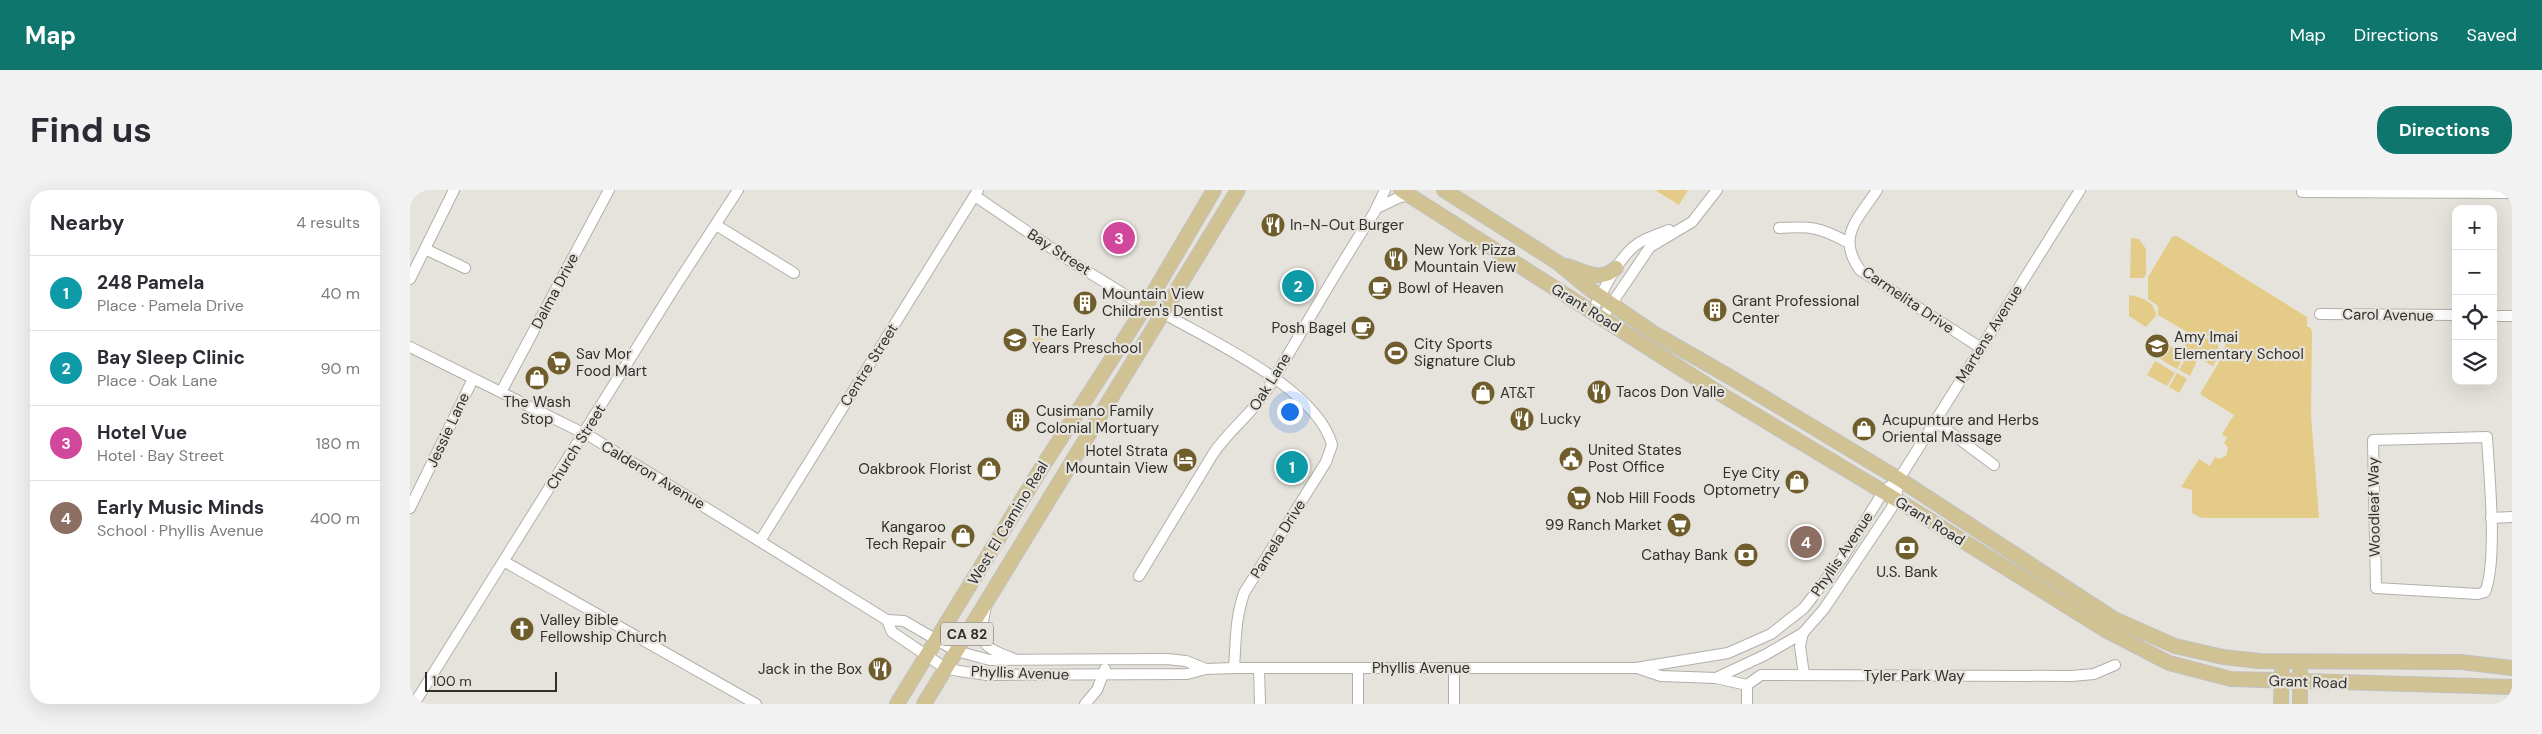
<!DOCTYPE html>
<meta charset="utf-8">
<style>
:root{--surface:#fff;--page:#f2f2f3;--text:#2b2b33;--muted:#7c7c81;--line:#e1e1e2;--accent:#0f766e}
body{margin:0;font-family:"DM Sans",sans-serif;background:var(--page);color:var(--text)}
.controls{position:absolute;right:15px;top:15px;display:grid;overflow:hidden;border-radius:10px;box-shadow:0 5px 20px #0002}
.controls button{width:45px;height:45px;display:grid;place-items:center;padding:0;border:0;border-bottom:1px solid var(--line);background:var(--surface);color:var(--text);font:25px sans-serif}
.scale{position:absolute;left:15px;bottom:12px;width:132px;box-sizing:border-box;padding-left:5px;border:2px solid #302f2d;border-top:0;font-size:14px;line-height:18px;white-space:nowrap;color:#302f2d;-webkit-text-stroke:4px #e5e3dc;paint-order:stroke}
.you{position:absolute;left:879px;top:221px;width:18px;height:18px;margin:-12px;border:4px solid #fff;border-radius:50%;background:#1a73e8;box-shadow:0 0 0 8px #1a73e833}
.badge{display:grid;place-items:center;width:32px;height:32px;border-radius:50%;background:var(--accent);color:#fff;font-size:16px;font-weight:700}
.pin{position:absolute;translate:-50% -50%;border:2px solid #fff;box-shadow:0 1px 5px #0006}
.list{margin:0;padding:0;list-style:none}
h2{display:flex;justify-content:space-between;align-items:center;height:65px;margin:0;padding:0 20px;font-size:21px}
h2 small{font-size:16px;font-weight:400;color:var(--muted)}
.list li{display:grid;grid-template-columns:32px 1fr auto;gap:15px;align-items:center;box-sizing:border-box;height:75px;padding:0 20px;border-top:1px solid var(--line)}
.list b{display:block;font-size:19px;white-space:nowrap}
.list p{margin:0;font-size:16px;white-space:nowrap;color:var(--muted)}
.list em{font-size:16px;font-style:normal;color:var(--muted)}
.icon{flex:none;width:28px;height:28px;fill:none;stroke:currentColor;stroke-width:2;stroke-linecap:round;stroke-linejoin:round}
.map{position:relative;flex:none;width:2102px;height:514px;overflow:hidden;border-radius:20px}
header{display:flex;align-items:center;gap:30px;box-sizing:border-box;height:70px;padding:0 25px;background:var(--accent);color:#fff}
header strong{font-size:24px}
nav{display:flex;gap:28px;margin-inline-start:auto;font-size:18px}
.intro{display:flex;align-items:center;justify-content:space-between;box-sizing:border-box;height:120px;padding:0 30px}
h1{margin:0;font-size:35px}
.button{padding:12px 22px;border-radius:20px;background:var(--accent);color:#fff;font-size:18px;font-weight:700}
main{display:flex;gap:30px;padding:0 30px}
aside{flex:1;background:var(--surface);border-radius:20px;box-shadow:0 5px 20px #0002}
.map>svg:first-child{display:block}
.green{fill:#e4cc88}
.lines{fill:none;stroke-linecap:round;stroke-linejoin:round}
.minor-casing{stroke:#b1afa9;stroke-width:12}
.major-casing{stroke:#c1c1c0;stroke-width:16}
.minor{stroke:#fff;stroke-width:10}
.major{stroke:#d1c294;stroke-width:14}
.labels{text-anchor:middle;stroke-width:4.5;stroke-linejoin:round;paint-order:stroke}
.shield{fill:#e5e3dc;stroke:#666562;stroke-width:1}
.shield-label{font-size:14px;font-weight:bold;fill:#302f2d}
.poi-label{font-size:15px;fill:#302f2d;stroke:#e5e3dc;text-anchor:start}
.street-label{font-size:15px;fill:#302f2d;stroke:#e5e3dc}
</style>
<header>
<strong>Map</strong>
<nav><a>Map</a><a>Directions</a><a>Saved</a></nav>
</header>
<div class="intro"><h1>Find us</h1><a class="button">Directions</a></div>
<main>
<aside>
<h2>Nearby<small>4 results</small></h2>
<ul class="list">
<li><span class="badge" style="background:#0f9aa8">1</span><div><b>248 Pamela</b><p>Place · Pamela Drive</p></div><em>40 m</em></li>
<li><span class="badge" style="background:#0f9aa8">2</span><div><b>Bay Sleep Clinic</b><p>Place · Oak Lane</p></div><em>90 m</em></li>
<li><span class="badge" style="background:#d1479c">3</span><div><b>Hotel Vue</b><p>Hotel · Bay Street</p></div><em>180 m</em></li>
<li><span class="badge" style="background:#8d6e63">4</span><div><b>Early Music Minds</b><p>School · Phyllis Avenue</p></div><em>400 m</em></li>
</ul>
</aside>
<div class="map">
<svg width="2102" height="514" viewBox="0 0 2102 514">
<rect width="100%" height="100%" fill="#e5e3dc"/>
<g class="green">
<polygon points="1245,0 1278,0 1269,15"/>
<polygon points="1767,46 1897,127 1897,137 1900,137 1902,142 1901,226 1909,328 1792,328 1782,323 1782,300 1771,297 1789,269 1800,276 1805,267 1809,269 1816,266 1818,258 1814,253 1817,248 1812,244 1824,225 1790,204 1812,167 1816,152 1804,146 1784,146 1748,125 1748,116 1738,109 1738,87 1762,47"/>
<polygon points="1721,48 1729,49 1736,59 1736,85 1733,88 1720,88"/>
<path d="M1719,105C1731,107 1745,111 1746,126L1736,137L1719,126Z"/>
<polygon points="629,142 636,144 628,160 626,161 620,155"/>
<polygon points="1780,147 1799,148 1808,155 1809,165 1803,176 1773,159"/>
<polygon points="1755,153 1775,165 1767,179 1747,167"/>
<polygon points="1777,166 1787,171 1780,186 1769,180"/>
<polygon points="1745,171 1765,183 1757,196 1737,185"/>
<polygon points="1767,183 1777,189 1769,203 1759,197"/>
</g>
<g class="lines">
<defs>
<g id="minor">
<path d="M1467,0C1448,29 1426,47 1450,80L1571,158"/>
<polyline points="1892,2 2102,3"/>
<polyline points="565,6 662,72 735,117"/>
<polyline points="967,18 990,7 1000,5"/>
<polyline points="306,35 384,83"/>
<path d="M1369,38C1401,36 1410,37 1439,53"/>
<polyline points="15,59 55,78"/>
<polyline points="0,89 44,0"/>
<path d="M1182,121C1196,98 1209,62 1234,50C1242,46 1251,43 1259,40"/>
<path d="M753,123C801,151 908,199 922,255L916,272L834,403C825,429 826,451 824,478"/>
<polyline points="1910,124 2046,125"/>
<polyline points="2083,126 2102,126"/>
<polyline points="1192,128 1240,57 1282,32 1307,0"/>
<polyline points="0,157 183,248 477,430 482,442 535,478 549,481 577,485 777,484 796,479 824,478 1226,478 1318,463 1361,444 1394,418 1433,367 1473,302 1489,289 1670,0"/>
<polyline points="91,202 199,0"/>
<polyline points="1525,231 1584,275"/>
<path d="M2077,247C2079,284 2088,370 2075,402L2068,404L1966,398L1963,250Z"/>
<polyline points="0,318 63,189"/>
<polyline points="2081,328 2102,327"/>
<polyline points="350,351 568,0"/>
<polyline points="95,372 346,514"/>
<path d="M729,386L803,264C819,240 841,225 857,200C893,141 926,80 964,23L975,0"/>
<path d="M576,416C569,450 568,456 602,468"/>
<polyline points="477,430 494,431 546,461 580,470 757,469 776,471 796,479"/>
<polyline points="1393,443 1390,456 1394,485"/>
<polyline points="849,478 850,514"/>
<polyline points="1044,478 1044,514"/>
<polyline points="1230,479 1251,486 1306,488 1355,465 1393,443 1414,419 1481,319 1486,309 1489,289"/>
<polyline points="1306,488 1337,495"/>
<polyline points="1337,495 1351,485 1662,486 1684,484 1705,475"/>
<polyline points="1337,495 1337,514"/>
<polyline points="4,514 263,100 328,0"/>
<polyline points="675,514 687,500 695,479"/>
<polyline points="948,514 948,478"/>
</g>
<g id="major">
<polyline points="991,0 1314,206 1497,316 1697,441 1759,473 1821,489 2102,497"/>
<polyline points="1034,0 1147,72 1181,100 1245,144 1320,187 1489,289 1704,429 1765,456 1813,467 1849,471 2051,472 2102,478"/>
<path d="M1157,76C1175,81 1190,93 1206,78"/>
<polyline points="487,514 629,282 735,117 804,0"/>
<polyline points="514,514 828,0"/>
<polyline points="1871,514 1872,482"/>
<polyline points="1890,514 1890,482"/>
</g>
</defs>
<use href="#minor" class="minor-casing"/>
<use href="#major" class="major-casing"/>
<use href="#minor" class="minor"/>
<use href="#major" class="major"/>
</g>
<defs>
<symbol id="restaurant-disc" viewBox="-11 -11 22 22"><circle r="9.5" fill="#6f5e2c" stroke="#e5e3dc"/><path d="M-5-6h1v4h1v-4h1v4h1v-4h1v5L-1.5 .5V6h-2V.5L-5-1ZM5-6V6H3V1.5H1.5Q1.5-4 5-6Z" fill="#fff"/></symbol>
<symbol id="cafe-disc" viewBox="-11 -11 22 22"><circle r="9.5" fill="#6f5e2c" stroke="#e5e3dc"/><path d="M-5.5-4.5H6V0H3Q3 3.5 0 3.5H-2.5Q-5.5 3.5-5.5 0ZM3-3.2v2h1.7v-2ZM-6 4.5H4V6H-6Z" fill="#fff"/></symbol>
<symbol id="building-disc" viewBox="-11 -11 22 22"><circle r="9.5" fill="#6f5e2c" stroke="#e5e3dc"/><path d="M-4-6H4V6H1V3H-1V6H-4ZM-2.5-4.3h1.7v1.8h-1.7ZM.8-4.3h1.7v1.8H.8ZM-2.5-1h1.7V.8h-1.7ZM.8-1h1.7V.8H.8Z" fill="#fff"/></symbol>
<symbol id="school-disc" viewBox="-11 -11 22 22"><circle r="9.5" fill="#6f5e2c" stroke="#e5e3dc"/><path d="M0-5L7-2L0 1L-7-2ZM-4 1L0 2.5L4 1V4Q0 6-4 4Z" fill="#fff"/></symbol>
<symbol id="stadium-disc" viewBox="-11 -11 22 22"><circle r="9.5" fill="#6f5e2c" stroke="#e5e3dc"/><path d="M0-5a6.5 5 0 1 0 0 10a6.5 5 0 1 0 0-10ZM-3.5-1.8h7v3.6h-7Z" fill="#fff"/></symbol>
<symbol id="supermarket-disc" viewBox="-11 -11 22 22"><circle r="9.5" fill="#6f5e2c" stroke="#e5e3dc"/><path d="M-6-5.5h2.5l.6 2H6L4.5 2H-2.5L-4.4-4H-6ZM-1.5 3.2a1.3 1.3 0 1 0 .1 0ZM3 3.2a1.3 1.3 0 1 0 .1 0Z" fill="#fff"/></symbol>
<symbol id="shop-disc" viewBox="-11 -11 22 22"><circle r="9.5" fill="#6f5e2c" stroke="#e5e3dc"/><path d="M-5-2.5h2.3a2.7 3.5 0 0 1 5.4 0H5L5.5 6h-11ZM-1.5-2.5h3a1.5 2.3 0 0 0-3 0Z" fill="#fff"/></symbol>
<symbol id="civic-disc" viewBox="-11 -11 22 22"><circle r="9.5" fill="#6f5e2c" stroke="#e5e3dc"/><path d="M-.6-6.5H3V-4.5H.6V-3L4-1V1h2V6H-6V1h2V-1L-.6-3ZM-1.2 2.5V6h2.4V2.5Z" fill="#fff"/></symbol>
<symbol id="hotel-disc" viewBox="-11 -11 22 22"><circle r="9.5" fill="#6f5e2c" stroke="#e5e3dc"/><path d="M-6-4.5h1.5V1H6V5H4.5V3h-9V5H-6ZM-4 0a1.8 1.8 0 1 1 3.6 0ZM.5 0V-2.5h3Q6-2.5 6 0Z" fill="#fff"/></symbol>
<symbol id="bank-disc" viewBox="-11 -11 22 22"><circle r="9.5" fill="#6f5e2c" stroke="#e5e3dc"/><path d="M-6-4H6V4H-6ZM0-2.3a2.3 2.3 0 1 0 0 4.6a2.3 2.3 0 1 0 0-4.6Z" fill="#fff"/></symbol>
<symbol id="church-disc" viewBox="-11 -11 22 22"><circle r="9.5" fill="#6f5e2c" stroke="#e5e3dc"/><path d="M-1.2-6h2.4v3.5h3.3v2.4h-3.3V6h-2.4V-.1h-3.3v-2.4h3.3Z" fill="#fff"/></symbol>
</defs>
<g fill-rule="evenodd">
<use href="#restaurant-disc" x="849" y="21" width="28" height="28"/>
<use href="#restaurant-disc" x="972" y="55" width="28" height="28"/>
<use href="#cafe-disc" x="956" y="84" width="28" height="28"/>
<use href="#building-disc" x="661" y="99" width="28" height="28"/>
<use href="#building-disc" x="1291" y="106" width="28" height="28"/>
<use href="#cafe-disc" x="939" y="124" width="28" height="28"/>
<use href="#school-disc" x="591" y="136" width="28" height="28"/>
<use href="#school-disc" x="1733" y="142" width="28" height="28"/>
<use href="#stadium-disc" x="972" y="149" width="28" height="28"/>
<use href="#supermarket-disc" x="135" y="159" width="28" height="28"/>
<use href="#shop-disc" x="113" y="174" width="28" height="28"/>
<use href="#restaurant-disc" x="1175" y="188" width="28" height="28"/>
<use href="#shop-disc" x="1059" y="189" width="28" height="28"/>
<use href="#restaurant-disc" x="1098" y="215" width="28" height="28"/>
<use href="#building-disc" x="594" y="216" width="28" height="28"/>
<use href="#shop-disc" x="1440" y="225" width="28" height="28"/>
<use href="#civic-disc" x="1147" y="255" width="28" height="28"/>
<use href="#hotel-disc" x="761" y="256" width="28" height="28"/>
<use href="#shop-disc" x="565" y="265" width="28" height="28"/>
<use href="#shop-disc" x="1373" y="278" width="28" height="28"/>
<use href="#supermarket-disc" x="1155" y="294" width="28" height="28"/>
<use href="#supermarket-disc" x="1255" y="321" width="28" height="28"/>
<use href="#shop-disc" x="539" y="332" width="28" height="28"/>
<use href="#bank-disc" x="1483" y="344" width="28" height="28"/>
<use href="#bank-disc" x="1322" y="351" width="28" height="28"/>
<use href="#church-disc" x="98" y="425" width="28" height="28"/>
<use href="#restaurant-disc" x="456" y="465" width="28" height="28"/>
</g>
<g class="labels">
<rect class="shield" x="531" y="432.5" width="52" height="23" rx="4"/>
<g class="shield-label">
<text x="557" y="449">CA 82</text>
</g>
<g class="poi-label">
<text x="880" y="40">In-N-Out Burger</text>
<text x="1004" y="65">New York Pizza<tspan x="1004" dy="17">Mountain View</tspan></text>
<text x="988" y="103">Bowl of Heaven</text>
<text x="692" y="109">Mountain View<tspan x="692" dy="17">Children's Dentist</tspan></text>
<text x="1322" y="116">Grant Professional<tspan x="1322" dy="17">Center</tspan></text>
<text x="936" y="143" text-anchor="end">Posh Bagel</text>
<text x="622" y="146">The Early<tspan x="622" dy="17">Years Preschool</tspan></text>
<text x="1764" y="152">Amy Imai<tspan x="1764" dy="17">Elementary School</tspan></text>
<text x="1004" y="159">City Sports<tspan x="1004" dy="17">Signature Club</tspan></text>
<text x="166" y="169">Sav Mor<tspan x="166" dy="17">Food Mart</tspan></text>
<text x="1206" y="207">Tacos Don Valle</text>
<text x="1090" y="208">AT&amp;T</text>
<text x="127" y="217" text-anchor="middle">The Wash<tspan x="127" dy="17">Stop</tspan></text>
<text x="626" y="226">Cusimano Family<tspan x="626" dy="17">Colonial Mortuary</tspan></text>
<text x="1130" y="234">Lucky</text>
<text x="1472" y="235">Acupunture and Herbs<tspan x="1472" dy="17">Oriental Massage</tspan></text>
<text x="1178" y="265">United States<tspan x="1178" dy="17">Post Office</tspan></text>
<text x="758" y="266" text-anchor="end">Hotel Strata<tspan x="758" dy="17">Mountain View</tspan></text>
<text x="562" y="284" text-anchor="end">Oakbrook Florist</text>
<text x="1370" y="288" text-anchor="end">Eye City<tspan x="1370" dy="17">Optometry</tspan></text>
<text x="1186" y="313">Nob Hill Foods</text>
<text x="1252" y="340" text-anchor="end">99 Ranch Market</text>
<text x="536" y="342" text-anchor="end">Kangaroo<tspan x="536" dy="17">Tech Repair</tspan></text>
<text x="1318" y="370" text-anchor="end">Cathay Bank</text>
<text x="1497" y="387" text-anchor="middle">U.S. Bank</text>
<text x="130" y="435">Valley Bible<tspan x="130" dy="17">Fellowship Church</tspan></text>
<text x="452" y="484" text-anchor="end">Jack in the Box</text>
</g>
<g class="street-label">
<text transform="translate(649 62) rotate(33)" y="5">Bay Street</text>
<text transform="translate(145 101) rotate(-62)" y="5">Dalma Drive</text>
<text transform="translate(1498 110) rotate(34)" y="5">Carmelita Drive</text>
<text transform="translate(1176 118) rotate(32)" y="5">Grant Road</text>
<text transform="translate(1978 125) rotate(1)" y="5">Carol Avenue</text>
<text transform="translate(1579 144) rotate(-58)" y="5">Martens Avenue</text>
<text transform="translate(459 175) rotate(-58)" y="5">Centre Street</text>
<text transform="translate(860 192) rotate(-58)" y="5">Oak Lane</text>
<text transform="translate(38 240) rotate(-65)" y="5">Jessie Lane</text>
<text transform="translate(166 257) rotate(-58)" y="5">Church Street</text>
<text transform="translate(243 285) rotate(31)" y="5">Calderon Avenue</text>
<text transform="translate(1964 317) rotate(-91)" y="5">Woodleaf Way</text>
<text transform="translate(1520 331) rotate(32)" y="5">Grant Road</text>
<text transform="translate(598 333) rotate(-59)" y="5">West El Camino Real</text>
<text transform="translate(868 349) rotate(-58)" y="5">Pamela Drive</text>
<text transform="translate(1432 364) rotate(-56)" y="5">Phyllis Avenue</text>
<text x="1011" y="483">Phyllis Avenue</text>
<text transform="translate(610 483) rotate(2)" y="5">Phyllis Avenue</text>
<text x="1504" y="491">Tyler Park Way</text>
<text transform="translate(1898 492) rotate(2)" y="5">Grant Road</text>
</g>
</g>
</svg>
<div class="controls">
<button>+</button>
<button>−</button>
<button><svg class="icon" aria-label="locate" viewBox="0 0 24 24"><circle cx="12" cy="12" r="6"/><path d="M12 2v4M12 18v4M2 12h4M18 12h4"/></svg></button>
<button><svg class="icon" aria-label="layers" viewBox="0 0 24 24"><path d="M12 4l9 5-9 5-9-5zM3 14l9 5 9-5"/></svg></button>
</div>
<div class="scale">100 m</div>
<div class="you"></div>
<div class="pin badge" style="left:882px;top:277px;background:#0f9aa8">1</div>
<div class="pin badge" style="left:888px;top:96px;background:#0f9aa8">2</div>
<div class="pin badge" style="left:709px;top:48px;background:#d1479c">3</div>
<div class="pin badge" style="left:1396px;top:352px;background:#8d6e63">4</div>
</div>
</main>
